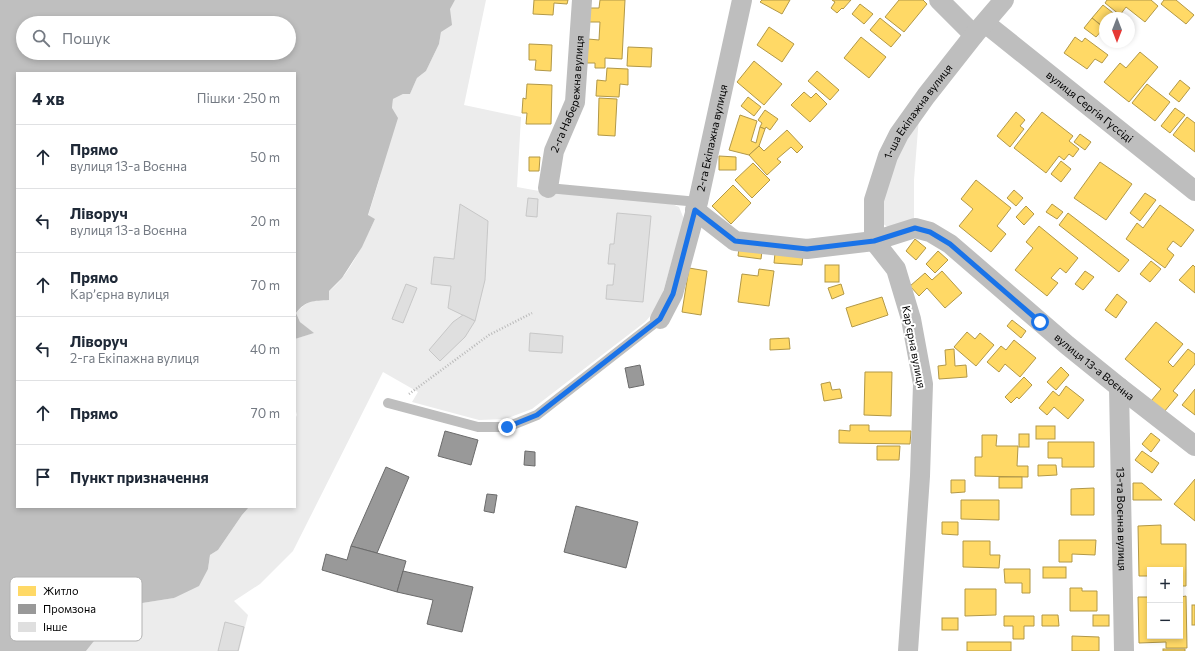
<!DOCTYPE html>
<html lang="uk">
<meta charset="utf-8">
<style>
:root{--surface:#fff;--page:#f2f2f3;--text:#1f2937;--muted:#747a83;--line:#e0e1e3}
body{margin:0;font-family:Commissioner,sans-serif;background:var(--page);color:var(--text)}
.controls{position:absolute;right:12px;bottom:12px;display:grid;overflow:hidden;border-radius:0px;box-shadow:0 2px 6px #0003}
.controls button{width:36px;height:36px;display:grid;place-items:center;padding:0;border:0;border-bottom:1px solid var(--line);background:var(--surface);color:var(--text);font:20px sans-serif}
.compass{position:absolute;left:1099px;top:12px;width:36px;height:36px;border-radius:50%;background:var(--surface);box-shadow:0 2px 6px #0003;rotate:180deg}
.stop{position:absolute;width:12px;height:12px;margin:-9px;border:3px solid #1a73e8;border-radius:50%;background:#fff}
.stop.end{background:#1a73e8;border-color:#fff;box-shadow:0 1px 4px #0008}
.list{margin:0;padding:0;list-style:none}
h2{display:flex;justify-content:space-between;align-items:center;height:52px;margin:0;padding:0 16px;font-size:17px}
h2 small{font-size:13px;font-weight:400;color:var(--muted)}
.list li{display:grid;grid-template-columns:26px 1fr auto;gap:12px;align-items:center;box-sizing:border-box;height:64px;padding:0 16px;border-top:1px solid var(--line)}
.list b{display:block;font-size:15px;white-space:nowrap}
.list p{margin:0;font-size:13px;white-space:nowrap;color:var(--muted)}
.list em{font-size:13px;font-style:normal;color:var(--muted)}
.icon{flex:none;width:22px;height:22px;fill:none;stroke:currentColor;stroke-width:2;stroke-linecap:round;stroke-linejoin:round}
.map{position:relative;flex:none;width:1195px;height:651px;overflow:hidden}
.search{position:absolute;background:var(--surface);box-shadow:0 2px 6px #0003;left:16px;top:16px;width:280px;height:44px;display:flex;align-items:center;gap:10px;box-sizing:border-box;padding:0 14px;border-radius:22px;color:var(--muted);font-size:15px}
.panel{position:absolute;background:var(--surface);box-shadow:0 2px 6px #0003;left:16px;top:72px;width:280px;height:436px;border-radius:0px}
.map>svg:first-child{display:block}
.green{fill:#ececec}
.water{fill:#bfbfbf;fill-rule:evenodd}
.homes{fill:#ffd966;stroke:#b29847}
.industry{fill:#999;stroke:#6b6b6b}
.building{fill:#dfdfdf;stroke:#c7c7c7}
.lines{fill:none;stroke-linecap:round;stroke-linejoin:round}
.path{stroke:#b9b9b9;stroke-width:2.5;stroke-dasharray:1 2;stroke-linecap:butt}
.service{stroke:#bebebe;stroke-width:10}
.minor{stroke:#bebebe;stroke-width:20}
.route{stroke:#1a73e8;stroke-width:5}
.labels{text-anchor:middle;stroke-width:4;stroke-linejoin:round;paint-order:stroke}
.street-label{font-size:11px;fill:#000;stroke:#fff}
.key{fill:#fff;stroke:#b2b2b2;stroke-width:1}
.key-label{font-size:11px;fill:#000}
</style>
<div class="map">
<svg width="1195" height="651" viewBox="0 0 1195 651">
<rect width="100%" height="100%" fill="#fff"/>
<g class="green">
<path d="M455,0H486L464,105L521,117L517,187L539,191L667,202L679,207L684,219L659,306L645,322L532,409L505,419L479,420L412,402L418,392L383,372L293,551L260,584L234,601L248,615L239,651H86L94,641V630L112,622L133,619L136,604L174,598L208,569L210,555L218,550L242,515L249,507H295L296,431L295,419L297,415L295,408L296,385L295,339L313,333L300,322L296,313C305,302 317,299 329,291C348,278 365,240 375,219L368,216L380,177L392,108L393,99L403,94H410L417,78L426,71L439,44L441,32L449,9Z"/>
<polygon points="919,117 914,180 914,219 889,228 882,223 880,199 886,179"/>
</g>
<path class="water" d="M0,0H455L450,9L452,25L441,32L439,44L426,71L417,78L410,94H403L393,99L392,108L398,118L368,215L375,219L362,247L342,278L329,291V300C313,301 306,300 296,313L300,322L314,333L295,339V73H17V507H249L242,515L218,550L210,555L208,569L199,586L174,598L136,604L133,619L112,622L94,630V641L86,651H0ZM23,23H289V53H23Z"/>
<g class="homes">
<polygon points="534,0 568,0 567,4 554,3 553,15 533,14"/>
<polygon points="600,0 625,0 622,59 605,58 605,68 595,68 595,63 587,63 588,39 599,40 600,22 586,22 587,8 599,8"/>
<polygon points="762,0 790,0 782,14 760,2"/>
<polygon points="832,0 851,0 843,9 842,8 837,13 831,8 835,2"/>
<polygon points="899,0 923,0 927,4 904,32 885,17"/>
<polygon points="1107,0 1151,0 1158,6 1145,22 1126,7 1120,15 1105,3"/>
<polygon points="1164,0 1176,0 1194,15 1186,24 1161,4"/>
<polygon points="860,4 873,14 864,24 852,14"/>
<polygon points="1103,5 1117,16 1115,18 1105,18 1105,28 1092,18"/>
<polygon points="880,18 901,35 891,47 870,30"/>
<polygon points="1092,18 1104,28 1096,37 1084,28"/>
<polygon points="769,27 794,44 782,62 757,45"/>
<polygon points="861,37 886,57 869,78 844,58"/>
<polygon points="1075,37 1082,42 1085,38 1108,55 1102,63 1095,59 1087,69 1064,53"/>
<polygon points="529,44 552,45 551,71 535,70 536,60 529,60"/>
<polygon points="628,47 652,48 651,67 627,66"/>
<polygon points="1140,52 1158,67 1129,102 1104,82 1120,63 1126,68"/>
<polygon points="754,61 782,84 764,105 737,82"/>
<polygon points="607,68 628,69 628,85 620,84 619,97 596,96 597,80 606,81"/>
<polygon points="817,71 839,90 830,100 808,81"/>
<polygon points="1180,80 1190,88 1179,102 1169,94"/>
<polygon points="527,84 552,85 551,124 526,124 527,113 522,113 523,98 526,99"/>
<polygon points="1147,84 1170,102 1155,121 1132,103"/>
<polygon points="804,92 811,98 816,93 827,104 810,122 791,105"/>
<polygon points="748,97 761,107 754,116 741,106"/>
<polygon points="599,98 617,99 615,136 598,135"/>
<polygon points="1175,108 1185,115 1170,133 1161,126"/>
<polygon points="765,110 778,119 770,130 766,127 765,129 760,127 762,123 758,120"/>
<polygon points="1016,112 1025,120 1020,126 1024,129 1010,147 997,136"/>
<polygon points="1042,112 1073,136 1069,141 1079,149 1073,157 1069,154 1064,160 1059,156 1046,173 1014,148"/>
<polygon points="740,115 757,121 751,141 756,143 760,127 765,129 759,146 749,155 729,150"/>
<polygon points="1187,117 1195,123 1195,152 1173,135"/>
<polygon points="787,130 803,147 797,153 791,147 777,159 781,162 767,175 749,155 759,146 764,151"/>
<polygon points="1080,134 1091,142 1085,150 1074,142"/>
<polygon points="719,156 736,157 736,170 719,170"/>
<polygon points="529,157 540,157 539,171 529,171"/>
<polygon points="1061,161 1071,169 1061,182 1051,174"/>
<polygon points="1100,162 1132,184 1106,220 1074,198"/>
<polygon points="753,163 770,180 752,198 735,180"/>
<polygon points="976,180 1011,208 997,226 1006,234 991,252 959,226 973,209 961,199"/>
<polygon points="733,185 751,203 731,224 712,206"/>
<polygon points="1014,190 1023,198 1016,206 1007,198"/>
<polygon points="1145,193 1156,200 1140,221 1130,213"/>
<polygon points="1052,204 1063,212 1057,219 1046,212"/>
<polygon points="1160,205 1194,230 1181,247 1173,241 1167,249 1174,255 1165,268 1126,239 1137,223 1143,228"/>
<polygon points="1026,206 1034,214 1024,225 1016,217"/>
<polygon points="1068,213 1129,260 1119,272 1059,225"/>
<polygon points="1039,226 1078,258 1066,273 1060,268 1051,278 1058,283 1047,296 1015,270 1033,248 1026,242"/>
<polygon points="915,239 926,248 916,260 906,251"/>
<polygon points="739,248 762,251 761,259 738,256"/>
<polygon points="938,251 948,260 935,273 926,264"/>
<polygon points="775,253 803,255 802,265 774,263"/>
<polygon points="1151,261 1161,269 1150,282 1140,274"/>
<rect x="825" y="265" width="14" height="17"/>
<polygon points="1193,265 1195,267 1195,293 1179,280"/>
<polygon points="689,268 707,271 701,315 682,312"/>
<polygon points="759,269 774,271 769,306 738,302 742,274 758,276"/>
<polygon points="942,271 962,293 945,308 927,288 919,296 910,286 925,273 932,280"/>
<polygon points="1085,271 1094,277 1083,290 1075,284"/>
<polygon points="841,284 844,294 832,299 828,288"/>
<polygon points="1117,294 1127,302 1116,318 1105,310"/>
<polygon points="882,297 888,315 852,327 846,308"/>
<polygon points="1012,320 1026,331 1021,338 1007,326"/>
<polygon points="1156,322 1183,344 1168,362 1173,367 1188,349 1195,354 1195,364 1173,391 1178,395 1164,412 1151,401 1161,389 1125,359"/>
<polygon points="967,332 975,339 980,333 994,345 976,366 954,347"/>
<polygon points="789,338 790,349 770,350 770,339"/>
<polygon points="1014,340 1036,358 1020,377 1005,364 999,372 987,362 1001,346 1006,350"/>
<polygon points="954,349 955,366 966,365 967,377 939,379 938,366 946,365 945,350"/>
<polygon points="1061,367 1069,375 1056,390 1047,382"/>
<polygon points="865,372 892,372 891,416 864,415"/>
<polygon points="1024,377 1032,385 1019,399 1017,397 1011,403 1005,397"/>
<polygon points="830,382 832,390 840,389 842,398 824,401 821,384"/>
<polygon points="1066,386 1084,400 1068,419 1054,407 1047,415 1039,408 1053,391 1059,396"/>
<polygon points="1195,389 1195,415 1182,405"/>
<polygon points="850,425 869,425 869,431 911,431 910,444 839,443 839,430 850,431"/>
<rect x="1036" y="426" width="19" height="13"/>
<polygon points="1151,433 1160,440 1151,452 1142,444"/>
<rect x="1019" y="434" width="10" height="13"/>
<polygon points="982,435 997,435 996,446 1018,446 1017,466 1028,466 1028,477 975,476 975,457 982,457"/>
<polygon points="1048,442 1094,442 1094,467 1062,467 1062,458 1048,458"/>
<polygon points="877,446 900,446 899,460 877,460"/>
<polygon points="1142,451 1159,463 1152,473 1135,460"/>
<polygon points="1038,465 1056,465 1057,475 1038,476"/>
<rect x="999" y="477" width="23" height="11"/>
<polygon points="1195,479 1195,521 1174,504"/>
<polygon points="951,480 965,480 965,492 951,493"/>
<polygon points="1133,483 1142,483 1162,500 1133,500"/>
<polygon points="1094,488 1094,515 1071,515 1071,489"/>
<polygon points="961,500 999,500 999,520 961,519"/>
<polygon points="942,522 958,522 958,535 942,534"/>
<polygon points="1161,525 1161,544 1186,544 1186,586 1180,586 1180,570 1150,570 1150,576 1139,576 1138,526"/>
<polygon points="1059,540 1096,540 1095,555 1072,554 1072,562 1059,562"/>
<polygon points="963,541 990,541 990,555 1000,555 999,568 963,567"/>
<rect x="1043" y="567" width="23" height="11"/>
<polygon points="1004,569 1030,569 1030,593 1022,593 1022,583 1005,583"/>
<polygon points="1070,588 1082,588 1082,591 1097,591 1097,611 1070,611"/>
<polygon points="965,589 996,589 996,615 965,616"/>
<polygon points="1186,596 1187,648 1166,648 1166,642 1139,643 1138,597 1150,597 1150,636 1180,636 1180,597"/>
<rect x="1192" y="605" width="3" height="20"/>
<polygon points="1042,615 1058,615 1059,626 1042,626"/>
<rect x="1093" y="615" width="16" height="11"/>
<polygon points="1004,616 1034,616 1034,626 1024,626 1024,639 1013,639 1013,626 1004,626"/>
<rect x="942" y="618" width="16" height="12"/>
<polygon points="1072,636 1099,637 1099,651 1072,651"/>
<rect x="967" y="642" width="44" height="9"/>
<rect x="1163" y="649" width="22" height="2"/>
</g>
<g class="industry">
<polygon points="640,365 644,385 629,388 625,368"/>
<polygon points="445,431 478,440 471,465 438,456"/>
<polygon points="525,451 535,452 535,466 524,465"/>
<polygon points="386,467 409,477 377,553 351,546"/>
<polygon points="487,494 497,495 494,513 484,511"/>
<polygon points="576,506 638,522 626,568 564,552"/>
<polygon points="351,546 406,561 397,592 322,570 326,554 347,560"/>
<polygon points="403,571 473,587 462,632 427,624 433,600 397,592"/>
</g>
<g class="building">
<polygon points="528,198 538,199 537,217 526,216"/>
<polygon points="460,204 488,221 485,280 475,321 448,308 451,286 431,284 434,257 454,259"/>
<polygon points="617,213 651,216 643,302 606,299 607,285 613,285 615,264 608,264 610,244 614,244"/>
<polygon points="406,284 417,288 403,323 392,319"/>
<polygon points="463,315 475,321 465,337 440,361 429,350 453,322"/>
<polygon points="530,333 563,336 562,353 529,351"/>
<polygon points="225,622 244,627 238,651 218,651"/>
</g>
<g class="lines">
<polyline class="path" points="409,394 489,335 532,313"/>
<g class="service">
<polyline points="548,188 698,202"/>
<polyline points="388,403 478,427 507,427 537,415 660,319"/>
</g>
<g class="minor">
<polyline points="939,0 974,35"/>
<path id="s1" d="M985,23L1195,191"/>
<path id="s2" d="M548,188L554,151L575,102L582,0"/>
<path id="s3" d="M695,210L735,241L807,249L874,241L915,228L930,232L950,244L1067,345L1119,387L1195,446"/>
<polyline points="874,241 896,269 911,319 923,384 920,476 908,651"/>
<path id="s4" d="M874,241V200L888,156L899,134L926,96L974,35L1004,0"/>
<path id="s5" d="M660,319L673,294L698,202L742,0"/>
<path id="s6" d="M1119,387L1124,651"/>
</g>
</g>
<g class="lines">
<polyline class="route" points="507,427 537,415 660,319 673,294 695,210 735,241 807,249 874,241 915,228 930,232 950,244 1040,322"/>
</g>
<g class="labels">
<g class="street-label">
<text dy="4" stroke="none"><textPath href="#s2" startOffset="97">2-га Набережна вулиця</textPath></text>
<text dy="4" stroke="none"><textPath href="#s1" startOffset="134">вулиця Сергія Гуссіді</textPath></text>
<text dy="4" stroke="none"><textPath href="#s4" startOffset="141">1-ша Екіпажна вулиця</textPath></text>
<text dy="4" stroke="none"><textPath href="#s5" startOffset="189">2-га Екіпажна вулиця</textPath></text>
<text transform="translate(914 347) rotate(79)" y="4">Карʼєрна вулиця</text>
<text dy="4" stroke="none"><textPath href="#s3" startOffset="462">вулиця 13-а Воєнна</textPath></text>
<text dy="4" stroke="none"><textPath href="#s6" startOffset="132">13-та Воєнна вулиця</textPath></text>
</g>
</g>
<rect x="10" y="577" width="132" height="64" rx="6" class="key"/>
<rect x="18" y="586" width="18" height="10" fill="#ffd966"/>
<rect x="18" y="604" width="18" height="10" fill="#999"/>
<rect x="18" y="622" width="18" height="10" fill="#dfdfdf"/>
<g class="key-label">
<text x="43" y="595">Житло</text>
<text x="43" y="613">Промзона</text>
<text x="43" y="631">Інше</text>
</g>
</svg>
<div class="controls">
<button>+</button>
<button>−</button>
</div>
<svg class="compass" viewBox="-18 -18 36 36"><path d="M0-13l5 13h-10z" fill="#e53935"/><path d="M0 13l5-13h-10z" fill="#747a83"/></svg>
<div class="stop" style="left:1040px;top:322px"></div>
<div class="stop end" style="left:507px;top:427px"></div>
<div class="search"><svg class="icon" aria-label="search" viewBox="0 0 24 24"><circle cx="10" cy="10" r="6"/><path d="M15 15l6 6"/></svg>Пошук</div>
<section class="panel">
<h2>4 хв<small>Пішки · 250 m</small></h2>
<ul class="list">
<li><svg class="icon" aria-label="ahead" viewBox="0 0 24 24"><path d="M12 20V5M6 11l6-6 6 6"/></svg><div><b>Прямо</b><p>вулиця 13-а Воєнна</p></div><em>50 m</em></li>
<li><svg class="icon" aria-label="left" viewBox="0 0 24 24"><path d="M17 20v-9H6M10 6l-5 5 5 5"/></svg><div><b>Ліворуч</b><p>вулиця 13-а Воєнна</p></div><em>20 m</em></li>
<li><svg class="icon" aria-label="ahead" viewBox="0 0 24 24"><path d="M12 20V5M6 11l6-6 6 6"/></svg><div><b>Прямо</b><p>Карʼєрна вулиця</p></div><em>70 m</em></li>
<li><svg class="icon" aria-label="left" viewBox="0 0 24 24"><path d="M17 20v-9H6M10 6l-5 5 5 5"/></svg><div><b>Ліворуч</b><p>2-га Екіпажна вулиця</p></div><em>40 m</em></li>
<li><svg class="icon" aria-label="ahead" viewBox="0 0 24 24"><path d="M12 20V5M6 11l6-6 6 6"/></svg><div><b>Прямо</b></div><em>70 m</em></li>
<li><svg class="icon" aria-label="arrive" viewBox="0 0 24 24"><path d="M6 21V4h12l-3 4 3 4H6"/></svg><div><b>Пункт призначення</b></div></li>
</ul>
</section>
</div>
